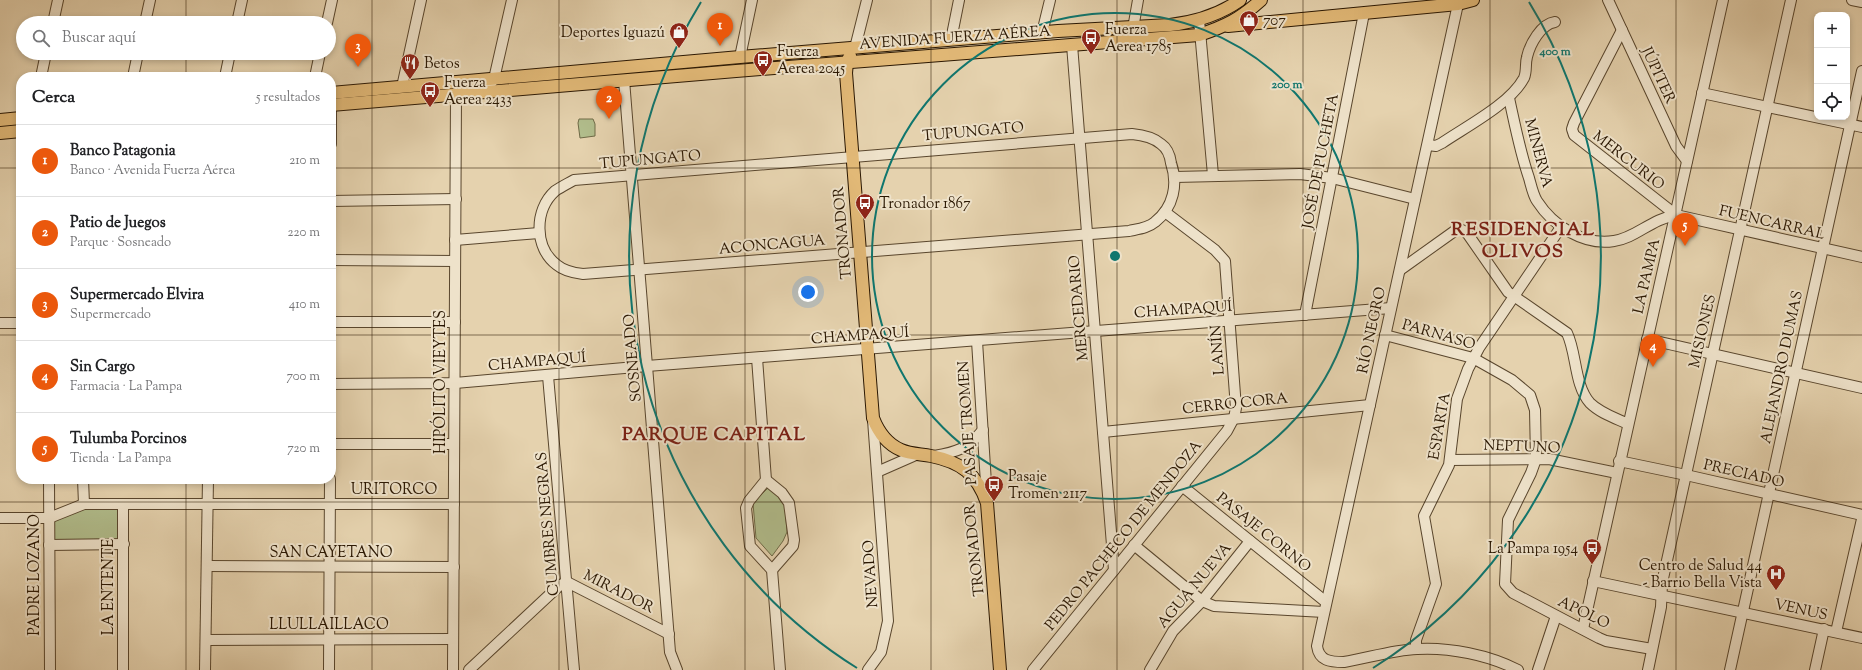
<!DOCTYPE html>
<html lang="es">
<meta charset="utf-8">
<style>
:root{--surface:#fff;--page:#f6f6f6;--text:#202124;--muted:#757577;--line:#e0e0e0;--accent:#ea580c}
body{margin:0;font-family:"Sorts Mill Goudy",serif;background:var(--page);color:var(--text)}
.controls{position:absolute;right:12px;top:12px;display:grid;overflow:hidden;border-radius:8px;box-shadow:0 2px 6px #0003}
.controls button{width:36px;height:36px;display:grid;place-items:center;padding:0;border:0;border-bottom:1px solid var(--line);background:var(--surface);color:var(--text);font:20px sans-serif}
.you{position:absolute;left:808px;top:292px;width:14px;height:14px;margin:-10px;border:3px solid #fff;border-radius:50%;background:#1a73e8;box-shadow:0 0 0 6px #1a73e833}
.badge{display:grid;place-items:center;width:26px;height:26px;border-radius:50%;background:var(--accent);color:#fff;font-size:13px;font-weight:700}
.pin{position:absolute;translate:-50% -33px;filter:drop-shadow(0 1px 2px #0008)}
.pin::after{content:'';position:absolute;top:21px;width:14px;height:12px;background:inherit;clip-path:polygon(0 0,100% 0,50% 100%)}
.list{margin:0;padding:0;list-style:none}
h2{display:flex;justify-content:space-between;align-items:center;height:52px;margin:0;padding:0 16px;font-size:17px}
h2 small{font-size:13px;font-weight:400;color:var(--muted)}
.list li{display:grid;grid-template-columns:26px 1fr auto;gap:12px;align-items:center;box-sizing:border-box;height:72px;padding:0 16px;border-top:1px solid var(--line)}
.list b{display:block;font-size:15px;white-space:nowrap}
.list p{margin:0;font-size:13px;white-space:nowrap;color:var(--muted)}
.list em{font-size:13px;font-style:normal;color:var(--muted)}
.icon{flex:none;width:22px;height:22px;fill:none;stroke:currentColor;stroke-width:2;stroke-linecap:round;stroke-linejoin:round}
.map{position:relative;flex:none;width:1862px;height:670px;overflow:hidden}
.search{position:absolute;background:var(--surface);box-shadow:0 2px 6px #0003;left:16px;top:16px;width:320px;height:44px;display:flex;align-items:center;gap:10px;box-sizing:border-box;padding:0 14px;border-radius:22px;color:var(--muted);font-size:15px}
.panel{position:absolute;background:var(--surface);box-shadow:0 2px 6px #0003;left:16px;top:72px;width:320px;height:412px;border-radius:16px}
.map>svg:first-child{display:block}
.green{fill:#b1bd8c;stroke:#6e6a47}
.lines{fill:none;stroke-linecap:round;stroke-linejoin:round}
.minor-casing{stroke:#59462d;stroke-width:12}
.major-casing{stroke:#2a1702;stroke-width:14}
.minor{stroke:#eee2ca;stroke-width:10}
.major{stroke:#e2b977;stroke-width:12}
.grid{fill:none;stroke:#2a1702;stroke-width:1;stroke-opacity:0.55}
.ring{fill:none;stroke:#0f766e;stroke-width:2}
.labels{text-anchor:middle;stroke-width:4;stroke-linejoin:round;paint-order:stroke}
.poi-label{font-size:15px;fill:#2a1702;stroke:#eee2ca;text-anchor:start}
.street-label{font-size:15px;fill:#2a1702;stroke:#eee2ca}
.district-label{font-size:19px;font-weight:bold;letter-spacing:1px;fill:#7a1f14;stroke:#eee2ca}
.centre{fill:#0f766e;stroke:#eee2ca;stroke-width:2}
.ring-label{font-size:12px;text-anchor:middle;font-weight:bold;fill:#0f766e;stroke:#eee2ca;stroke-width:4;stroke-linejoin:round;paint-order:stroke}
</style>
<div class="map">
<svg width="1862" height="670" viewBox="0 0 1862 670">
<rect width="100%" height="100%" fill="#e5d2ae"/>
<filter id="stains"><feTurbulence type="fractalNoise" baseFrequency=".005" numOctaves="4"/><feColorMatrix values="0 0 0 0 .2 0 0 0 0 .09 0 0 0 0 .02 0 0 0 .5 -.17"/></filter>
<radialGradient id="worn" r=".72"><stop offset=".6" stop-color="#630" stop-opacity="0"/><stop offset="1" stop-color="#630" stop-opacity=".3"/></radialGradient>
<g class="green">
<polygon points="579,119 593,119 595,124 595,136 580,138 578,123"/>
<polygon points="768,488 780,498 785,505 787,532 783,541 772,556 756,538 753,503"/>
<polygon points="120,507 121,541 53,541 53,521 87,508"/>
</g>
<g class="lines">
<defs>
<g id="minor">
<polyline points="1608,0 1676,146 1687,161"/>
<polyline points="1852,0 1862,2"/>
<path d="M1458,4L1317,646C1319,661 1330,662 1344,662C1368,658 1393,650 1417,649C1449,647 1489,655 1518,670"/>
<polyline points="1199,20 1213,175"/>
<polyline points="53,23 58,0"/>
<polyline points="145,23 150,0"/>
<polyline points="237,23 242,0"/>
<polyline points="327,23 332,0"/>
<polyline points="1622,30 1574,123 1572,129 1574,135 1676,215"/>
<polyline points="1042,33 1050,0"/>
<polyline points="951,40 959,0"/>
<polyline points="1131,40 1138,0"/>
<polyline points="1072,45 1114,570"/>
<polyline points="855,48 867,0"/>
<polyline points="740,57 752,0"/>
<polyline points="41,77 46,53"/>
<polyline points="133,77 138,53"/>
<polyline points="225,77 230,53"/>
<polyline points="315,77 320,53"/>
<polyline points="624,80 670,652 677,670"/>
<polyline points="490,85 494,79 512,0"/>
<polyline points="402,87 421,0"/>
<polyline points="1702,93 1862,127"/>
<path d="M1509,98C1515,125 1520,152 1529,178C1531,185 1533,195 1537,201C1553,226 1584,246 1614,241C1636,238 1651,219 1676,215L1862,257"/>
<path d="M1132,134C1143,135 1153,137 1161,144C1167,148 1170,156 1171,163C1178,184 1174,207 1155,222C1148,228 1138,229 1129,231L583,274C574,273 564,271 557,265C534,248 534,210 555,191C561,187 567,184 574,180Z"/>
<polyline points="331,144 331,105"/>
<path d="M1428,145L1436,146L1442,143C1467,126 1510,104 1524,78C1527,71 1525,64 1527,57C1530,44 1541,24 1555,22"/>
<polyline points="1175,177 1300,174 1332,178 1415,199"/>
<polyline points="331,201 456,199"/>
<polyline points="455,240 539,233"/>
<polyline points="331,260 455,261"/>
<path d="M1400,270L1456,230H1462L1467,233L1508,292L1567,333C1577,354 1574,385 1590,403C1600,413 1615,418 1628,424"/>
<polyline points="1305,315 1364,13"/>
<polyline points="331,322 455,322"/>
<polyline points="0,323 21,323"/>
<polyline points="1385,335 1473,358 1512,380 1530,395 1535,410 1536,459 1531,473 1508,520 1505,584 1513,593 1599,638 1606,641 1652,649"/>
<polyline points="1647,339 1862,388"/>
<polyline points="977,341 987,499"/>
<polyline points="757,358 766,480 749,501 746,508 750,546 772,570 780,670"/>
<polyline points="548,376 574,670"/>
<polyline points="331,384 455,383 647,366 1391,308"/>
<polyline points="1103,432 1370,405"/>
<polyline points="331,444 454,444"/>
<path d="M934,456C957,452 967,449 983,430"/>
<polyline points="1450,460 1549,459 1617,473"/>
<polyline points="1619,461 1686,475 1862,515"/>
<polyline points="877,472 918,454"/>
<polyline points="49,479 50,670"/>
<polyline points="83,479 84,504"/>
<polyline points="766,480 782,493 789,503 794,540 793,546 772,570"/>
<polyline points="1182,486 1326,602"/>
<polyline points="123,504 123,670"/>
<polyline points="0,518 49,518 84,504 454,504"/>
<polyline points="49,545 124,544"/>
<polyline points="1134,545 1202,601 1214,606 1324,612"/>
<polyline points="208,566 454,567"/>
<polyline points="1593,581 1862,638"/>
<polyline points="1583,629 1723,0"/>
<polyline points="1836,632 1862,519"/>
<polyline points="206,640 453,639"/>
<polyline points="1416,649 1416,640 1436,584 1424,516 1449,465 1457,399 1468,369 1479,348 1561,227"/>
<polyline points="205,670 208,479"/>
<polyline points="329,670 330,479"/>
<polyline points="453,670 456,95"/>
<polyline points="469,670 560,585 567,582 669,634"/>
<polyline points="868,670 881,652 888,621 873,420"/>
<polyline points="1033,670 1227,431 1234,418 1236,408 1225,261 1215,250 1165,212"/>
<polyline points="1150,670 1173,631 1202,601 1250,541"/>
<polyline points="1538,670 1556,616"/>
<polyline points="1648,670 1661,607 1662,583 1791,0"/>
<polyline points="1730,670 1862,71"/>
<polyline points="1815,670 1824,629"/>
</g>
<g id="major">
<polyline points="1228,26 1458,4 1473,0"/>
<path d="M850,56L847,62L846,73L873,418C878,431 887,444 901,450C910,454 921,454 931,456C961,462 977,474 987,503L1000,670"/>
<path d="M331,93L740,57L1058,31L1170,25C1195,22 1219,15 1240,0"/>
<path d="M331,105L736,71L1199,35C1226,26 1240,19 1261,0"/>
<polyline points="0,120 21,118"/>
<polyline points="0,133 21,131"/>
</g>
</defs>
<use href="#minor" class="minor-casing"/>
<use href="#major" class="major-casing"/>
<use href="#minor" class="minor"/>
<use href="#major" class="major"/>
</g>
<path class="grid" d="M186,0V23M372,0V670M559,0V670M745,0V670M931,0V670M1117,0V670M1303,0V670M1490,0V670M1676,0V670M186,53V77M0,168H21M331,168H1862M0,335H21M331,335H1862M186,479V670M0,502H1862"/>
<g class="ring">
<circle cx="1115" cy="256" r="243"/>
<path d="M857 668A486 486 0 0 1 701 2M1529 2A486 486 0 0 1 1373 668"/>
</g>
<defs>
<symbol id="shop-pin" viewBox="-11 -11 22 30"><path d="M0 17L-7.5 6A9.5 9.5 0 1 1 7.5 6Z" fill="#8f2418" stroke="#eee2ca"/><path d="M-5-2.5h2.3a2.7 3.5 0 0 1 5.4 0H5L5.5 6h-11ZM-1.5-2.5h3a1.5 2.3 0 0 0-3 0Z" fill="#fff"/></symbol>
<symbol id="bus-pin" viewBox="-11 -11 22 30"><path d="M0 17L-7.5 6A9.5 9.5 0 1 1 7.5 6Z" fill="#8f2418" stroke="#eee2ca"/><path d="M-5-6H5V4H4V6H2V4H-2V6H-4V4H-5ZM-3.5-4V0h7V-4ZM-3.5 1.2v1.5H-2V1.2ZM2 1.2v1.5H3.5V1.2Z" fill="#fff"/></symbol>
<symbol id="restaurant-pin" viewBox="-11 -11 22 30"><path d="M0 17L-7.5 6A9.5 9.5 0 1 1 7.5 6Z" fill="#8f2418" stroke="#eee2ca"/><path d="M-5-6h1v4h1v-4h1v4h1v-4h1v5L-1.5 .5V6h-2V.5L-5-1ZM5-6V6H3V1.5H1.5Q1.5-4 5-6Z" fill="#fff"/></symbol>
<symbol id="hospital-pin" viewBox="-11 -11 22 30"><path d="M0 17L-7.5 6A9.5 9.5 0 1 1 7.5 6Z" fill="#8f2418" stroke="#eee2ca"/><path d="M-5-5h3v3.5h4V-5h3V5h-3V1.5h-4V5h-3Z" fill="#fff"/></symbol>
</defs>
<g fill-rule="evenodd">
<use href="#shop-pin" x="1238" y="9" width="22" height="30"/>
<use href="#shop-pin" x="668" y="21" width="22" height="30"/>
<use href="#bus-pin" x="1080" y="27" width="22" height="30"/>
<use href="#bus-pin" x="752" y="49" width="22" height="30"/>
<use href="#restaurant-pin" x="399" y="52" width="22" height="30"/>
<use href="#bus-pin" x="419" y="80" width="22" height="30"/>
<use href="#bus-pin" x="854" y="192" width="22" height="30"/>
<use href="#bus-pin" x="983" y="474" width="22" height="30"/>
<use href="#bus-pin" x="1581" y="537" width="22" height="30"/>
<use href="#hospital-pin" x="1765" y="563" width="22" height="30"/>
</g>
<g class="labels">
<g class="poi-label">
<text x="1263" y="25">707</text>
<text x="1105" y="34">Fuerza<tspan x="1105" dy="17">Aerea 1785</tspan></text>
<text x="665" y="37" text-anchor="end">Deportes Iguazú</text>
<text x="777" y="56">Fuerza<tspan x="777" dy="17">Aerea 2045</tspan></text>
<text x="424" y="68">Betos</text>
<text x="444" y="87">Fuerza<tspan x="444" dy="17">Aerea 2433</tspan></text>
<text x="879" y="208">Tronador 1867</text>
<text x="1008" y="481">Pasaje<tspan x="1008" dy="17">Tromen 2117</tspan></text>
<text x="1578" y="553" text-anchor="end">La Pampa 1954</text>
<text x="1762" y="570" text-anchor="end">Centro de Salud 44<tspan x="1762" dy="17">- Barrio Bella Vista</tspan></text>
</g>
<g class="street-label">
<text transform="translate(955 37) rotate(-4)" y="5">AVENIDA FUERZA AÉREA</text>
<text transform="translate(1659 75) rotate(65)" y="5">JÚPITER</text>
<text transform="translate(973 131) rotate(-5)" y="5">TUPUNGATO</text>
<text transform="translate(1539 153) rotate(75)" y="5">MINERVA</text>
<text transform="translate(650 159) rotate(-5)" y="5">TUPUNGATO</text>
<text transform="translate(1629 160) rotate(38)" y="5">MERCURIO</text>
<text transform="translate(1320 161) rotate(-79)" y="5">JOSÉ DE PUCHETA</text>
<text transform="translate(1772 222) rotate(13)" y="5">FUENCARRAL</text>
<text transform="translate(842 233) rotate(-95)" y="5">TRONADOR</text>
<text transform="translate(772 244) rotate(-5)" y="5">ACONCAGUA</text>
<text transform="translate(1646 276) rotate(-77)" y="5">LA PAMPA</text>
<text transform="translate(1078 308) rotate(-95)" y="5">MERCEDARIO</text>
<text transform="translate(1183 309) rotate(-4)" y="5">CHAMPAQUÍ</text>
<text transform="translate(1371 330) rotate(-78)" y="5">RÍO NEGRO</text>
<text transform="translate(1702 331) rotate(-77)" y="5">MISIONES</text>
<text transform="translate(1439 334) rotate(16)" y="5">PARNASO</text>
<text transform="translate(860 335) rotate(-4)" y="5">CHAMPAQUÍ</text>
<text transform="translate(1217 350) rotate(-94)" y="5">LANÍN</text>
<text transform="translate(632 358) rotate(-95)" y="5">SOSNEADO</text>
<text transform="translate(537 361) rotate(-5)" y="5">CHAMPAQUÍ</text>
<text transform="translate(1781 367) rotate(-78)" y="5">ALEJANDRO DUMAS</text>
<text transform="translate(440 382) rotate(-90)" y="5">HIPÓLITO VIEYTES</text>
<text transform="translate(1235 403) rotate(-6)" y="5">CERRO CORA</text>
<text transform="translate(967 423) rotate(-94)" y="5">PASAJE TROMEN</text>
<text transform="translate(1439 426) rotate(-80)" y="5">ESPARTA</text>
<text transform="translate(1522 446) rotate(2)" y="5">NEPTUNO</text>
<text transform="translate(1744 473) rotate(13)" y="5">PRECIADO</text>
<text x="394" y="494">URITORCO</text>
<text transform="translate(547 524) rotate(-95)" y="5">CUMBRES NEGRAS</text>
<text transform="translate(1264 532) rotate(39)" y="5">PASAJE CORNO</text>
<text transform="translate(1123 535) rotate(-51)" y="5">PEDRO PACHECO DE MENDOZA</text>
<text transform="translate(974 550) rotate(-96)" y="5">TRONADOR</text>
<text x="331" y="557">SAN CAYETANO</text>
<text transform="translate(870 574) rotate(-94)" y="5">NEVADO</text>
<text transform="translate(34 575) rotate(-90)" y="5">PADRE LOZANO</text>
<text transform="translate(1194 585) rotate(-50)" y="5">AGUA NUEVA</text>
<text transform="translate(108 587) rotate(-90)" y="5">LA ENTENTE</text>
<text transform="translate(619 591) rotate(27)" y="5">MIRADOR</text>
<text transform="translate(1801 609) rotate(12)" y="5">VENUS</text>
<text transform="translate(1584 612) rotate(26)" y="5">APOLO</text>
<text x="329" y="629">LLULLAILLACO</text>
</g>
<g class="district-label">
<text x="1523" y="235">RESIDENCIAL<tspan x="1523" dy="22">OLIVOS</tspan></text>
<text x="714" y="440">PARQUE CAPITAL</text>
</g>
</g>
<circle cx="1115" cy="256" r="6" class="centre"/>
<g class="ring-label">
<text x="1555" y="55">400 m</text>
<text x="1287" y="88">200 m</text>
</g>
<rect width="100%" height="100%" filter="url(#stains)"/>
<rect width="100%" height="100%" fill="url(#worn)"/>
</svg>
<div class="controls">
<button>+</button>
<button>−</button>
<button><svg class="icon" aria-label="locate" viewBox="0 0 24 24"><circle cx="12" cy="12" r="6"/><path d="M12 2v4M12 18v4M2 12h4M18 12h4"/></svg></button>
</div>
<div class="you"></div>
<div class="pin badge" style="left:720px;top:46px">1</div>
<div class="pin badge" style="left:609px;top:119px">2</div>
<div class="pin badge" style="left:358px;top:67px">3</div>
<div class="pin badge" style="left:1653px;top:367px">4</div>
<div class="pin badge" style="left:1685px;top:246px">5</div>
<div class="search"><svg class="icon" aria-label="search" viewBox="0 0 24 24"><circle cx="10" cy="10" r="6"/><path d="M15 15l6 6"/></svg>Buscar aquí</div>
<section class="panel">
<h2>Cerca<small>5 resultados</small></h2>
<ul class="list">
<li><span class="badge">1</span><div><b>Banco Patagonia</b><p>Banco · Avenida Fuerza Aérea</p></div><em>210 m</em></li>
<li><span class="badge">2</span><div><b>Patio de Juegos</b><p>Parque · Sosneado</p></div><em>220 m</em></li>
<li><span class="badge">3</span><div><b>Supermercado Elvira</b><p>Supermercado</p></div><em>410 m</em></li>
<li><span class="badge">4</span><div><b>Sin Cargo</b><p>Farmacia · La Pampa</p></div><em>700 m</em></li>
<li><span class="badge">5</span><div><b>Tulumba Porcinos</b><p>Tienda · La Pampa</p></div><em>720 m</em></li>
</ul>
</section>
</div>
